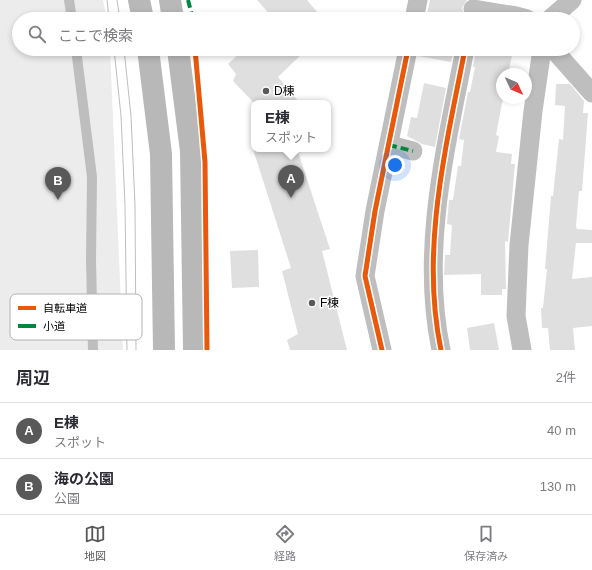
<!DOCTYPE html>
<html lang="ja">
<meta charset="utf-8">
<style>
:root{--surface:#fff;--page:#f7f7f7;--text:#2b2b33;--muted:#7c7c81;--line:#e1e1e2;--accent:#595959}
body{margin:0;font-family:Helvetica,"Noto Sans JP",sans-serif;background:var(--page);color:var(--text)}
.compass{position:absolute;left:496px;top:68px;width:36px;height:36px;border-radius:50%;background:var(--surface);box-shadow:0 2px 6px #0003;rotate:134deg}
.you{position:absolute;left:395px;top:165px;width:14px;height:14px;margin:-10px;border:3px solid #fff;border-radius:50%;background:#1a73e8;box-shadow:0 0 0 6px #1a73e833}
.badge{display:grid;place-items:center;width:26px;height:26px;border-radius:50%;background:var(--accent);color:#fff;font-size:13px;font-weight:700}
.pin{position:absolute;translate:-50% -33px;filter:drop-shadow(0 1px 2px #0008)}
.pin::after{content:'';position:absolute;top:21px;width:14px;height:12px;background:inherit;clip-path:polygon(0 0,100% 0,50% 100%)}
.popup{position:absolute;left:251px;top:100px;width:80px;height:52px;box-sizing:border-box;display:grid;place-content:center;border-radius:8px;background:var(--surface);filter:drop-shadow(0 1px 3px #0005);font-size:13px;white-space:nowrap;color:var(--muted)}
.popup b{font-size:15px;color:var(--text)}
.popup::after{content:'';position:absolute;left:50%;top:100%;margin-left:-8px;border:8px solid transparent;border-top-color:var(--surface)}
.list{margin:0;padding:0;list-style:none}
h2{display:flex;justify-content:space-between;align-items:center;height:52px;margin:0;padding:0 16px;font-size:17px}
h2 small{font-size:13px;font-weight:400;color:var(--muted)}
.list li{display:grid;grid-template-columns:26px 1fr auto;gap:12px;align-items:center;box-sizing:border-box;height:56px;padding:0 16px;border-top:1px solid var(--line)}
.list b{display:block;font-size:15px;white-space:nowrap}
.list p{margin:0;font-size:13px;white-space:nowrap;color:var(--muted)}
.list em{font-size:13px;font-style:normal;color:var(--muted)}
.icon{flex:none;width:22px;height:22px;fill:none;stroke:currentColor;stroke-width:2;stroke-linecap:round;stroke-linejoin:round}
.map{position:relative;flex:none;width:592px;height:350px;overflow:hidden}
.search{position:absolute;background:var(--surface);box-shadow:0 2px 6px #0003;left:12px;right:12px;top:12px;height:44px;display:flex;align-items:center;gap:10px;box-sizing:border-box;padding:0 14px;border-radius:22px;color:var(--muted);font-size:15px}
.sheet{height:164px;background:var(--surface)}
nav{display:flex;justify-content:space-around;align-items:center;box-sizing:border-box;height:56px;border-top:1px solid var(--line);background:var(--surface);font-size:11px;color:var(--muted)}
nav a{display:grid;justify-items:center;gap:2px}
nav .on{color:var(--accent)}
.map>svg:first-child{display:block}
.green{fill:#ececec}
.building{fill:#dfdfdf}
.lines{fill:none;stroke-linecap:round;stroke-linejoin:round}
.lane{stroke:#bebebe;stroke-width:10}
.street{stroke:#bebebe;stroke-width:19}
.secondary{stroke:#b8b8b8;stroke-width:22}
.tram{stroke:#bebebe;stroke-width:1}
.quiet{stroke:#00873e;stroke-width:4;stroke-dasharray:8 4;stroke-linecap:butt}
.cycleway-casing{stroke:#fff;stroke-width:8}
.cycleway{stroke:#e8590c;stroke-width:5}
.poi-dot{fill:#595959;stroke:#fff;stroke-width:1.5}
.labels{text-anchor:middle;stroke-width:3;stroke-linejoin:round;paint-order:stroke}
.poi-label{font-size:12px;fill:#000;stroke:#fff;text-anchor:start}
.key{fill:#fff;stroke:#b2b2b2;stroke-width:1}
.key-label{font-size:11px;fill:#000}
</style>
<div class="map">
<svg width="592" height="350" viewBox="0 0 592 350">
<rect width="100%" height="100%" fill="#fff"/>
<polygon class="green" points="0,0 103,0 107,19 19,19 19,49 110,49 123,350 0,350"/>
<g class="building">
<polygon points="257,0 307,0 323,19 274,19"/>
<polygon points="430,0 467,0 462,8 465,19 426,19"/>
<polygon points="244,49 307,49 278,77 300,103 254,103 233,81 236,74 228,64"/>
<polygon points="419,49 454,49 451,62 418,56"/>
<polygon points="476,49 502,49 513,51 508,74 502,74 502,98 503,98 496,135 499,136 496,152 512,154 511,164 515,164 508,242 505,241 506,289 502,289 502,295 481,295 481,274 444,275 445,255 450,255 452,225 447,224 449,200 453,200 458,166 461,166 464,140 459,139 468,92 470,92 475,67 473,67"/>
<polygon points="424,83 446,88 435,147 422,144 407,136 411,117 417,118"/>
<polygon points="556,84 570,84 584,101 583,113 588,113 582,191 579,191 576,226 577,229 592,230 592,243 576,243 572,279 592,277 592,326 573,328 575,350 550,350 548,328 542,328 541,308 543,308 547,269 545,269 551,196 553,196 559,139 563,140 565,106 555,105"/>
<polygon points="253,149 297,149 330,249 322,251 347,350 290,350 287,340 298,334 282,271 291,268"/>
<polygon points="258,250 259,287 232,288 230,251"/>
<polygon points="494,323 499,350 470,350 467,328"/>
</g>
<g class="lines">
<g class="lane">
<polyline points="69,0 72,19"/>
<polyline points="76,49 92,177 91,259 93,350"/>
</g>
<g class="street">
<polyline points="473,9 516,16 527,19"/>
<polyline points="414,19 418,0"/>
<polyline points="550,19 572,0"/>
<polyline points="553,49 592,93"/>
<polyline points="389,145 413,151"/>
<polyline points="382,350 365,276 375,211 408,49"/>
<path d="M441,350C420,250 446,147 465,49"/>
<polyline points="522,350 516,316 519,245 533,111 542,49"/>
</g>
<g class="secondary">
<polyline points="139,0 143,19"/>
<polyline points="170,0 173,19"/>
<polyline points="148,49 161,154 164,350"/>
<polyline points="178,49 191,151 194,350"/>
</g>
<g class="tram">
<polyline points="107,0 109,19"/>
<polyline points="117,0 120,19"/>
<polyline points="114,49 121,116 125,205 127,350"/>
<polyline points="124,49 131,116 135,205 136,350"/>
</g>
<g class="quiet">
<polyline points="188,0 193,19"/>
<polyline points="389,145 413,151"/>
</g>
<defs>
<g id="cycleway">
<polyline points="195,49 205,162 207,350"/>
<polyline points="382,350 365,276 375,211 408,49"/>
<path d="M441,350C420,250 446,147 465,49"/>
</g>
</defs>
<use href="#cycleway" class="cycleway-casing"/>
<use href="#cycleway" class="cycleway"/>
</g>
<g class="poi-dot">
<circle cx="266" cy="91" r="4"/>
<circle cx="312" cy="303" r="4"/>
</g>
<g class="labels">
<g class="poi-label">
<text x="274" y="95">D棟</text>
<text x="320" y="307">F棟</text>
</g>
</g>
<rect x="10" y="294" width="132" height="46" rx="6" class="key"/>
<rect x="18" y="306" width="18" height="4" fill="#e8590c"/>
<rect x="18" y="324" width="18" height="4" fill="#00873e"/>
<g class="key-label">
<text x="43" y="312">自転車道</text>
<text x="43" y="330">小道</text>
</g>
</svg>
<svg class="compass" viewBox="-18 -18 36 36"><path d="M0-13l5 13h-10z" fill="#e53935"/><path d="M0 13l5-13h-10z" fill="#7c7c81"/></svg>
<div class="you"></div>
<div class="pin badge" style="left:291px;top:198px">A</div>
<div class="popup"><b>E棟</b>スポット</div>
<div class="pin badge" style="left:58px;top:200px">B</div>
<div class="search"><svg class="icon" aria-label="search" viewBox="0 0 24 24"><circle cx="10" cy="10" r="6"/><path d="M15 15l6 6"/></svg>ここで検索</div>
</div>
<section class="sheet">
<h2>周辺<small>2件</small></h2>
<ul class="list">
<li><span class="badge">A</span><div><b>E棟</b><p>スポット</p></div><em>40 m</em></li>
<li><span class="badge">B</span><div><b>海の公園</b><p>公園</p></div><em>130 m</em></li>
</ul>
</section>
<nav>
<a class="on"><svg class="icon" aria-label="map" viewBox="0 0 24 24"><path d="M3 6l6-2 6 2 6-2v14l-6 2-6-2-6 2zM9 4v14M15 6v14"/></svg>地図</a>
<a><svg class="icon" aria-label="directions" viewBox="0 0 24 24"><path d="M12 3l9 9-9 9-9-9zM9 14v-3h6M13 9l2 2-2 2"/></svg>経路</a>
<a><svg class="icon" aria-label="saved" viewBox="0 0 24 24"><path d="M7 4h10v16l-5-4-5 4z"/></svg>保存済み</a>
</nav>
